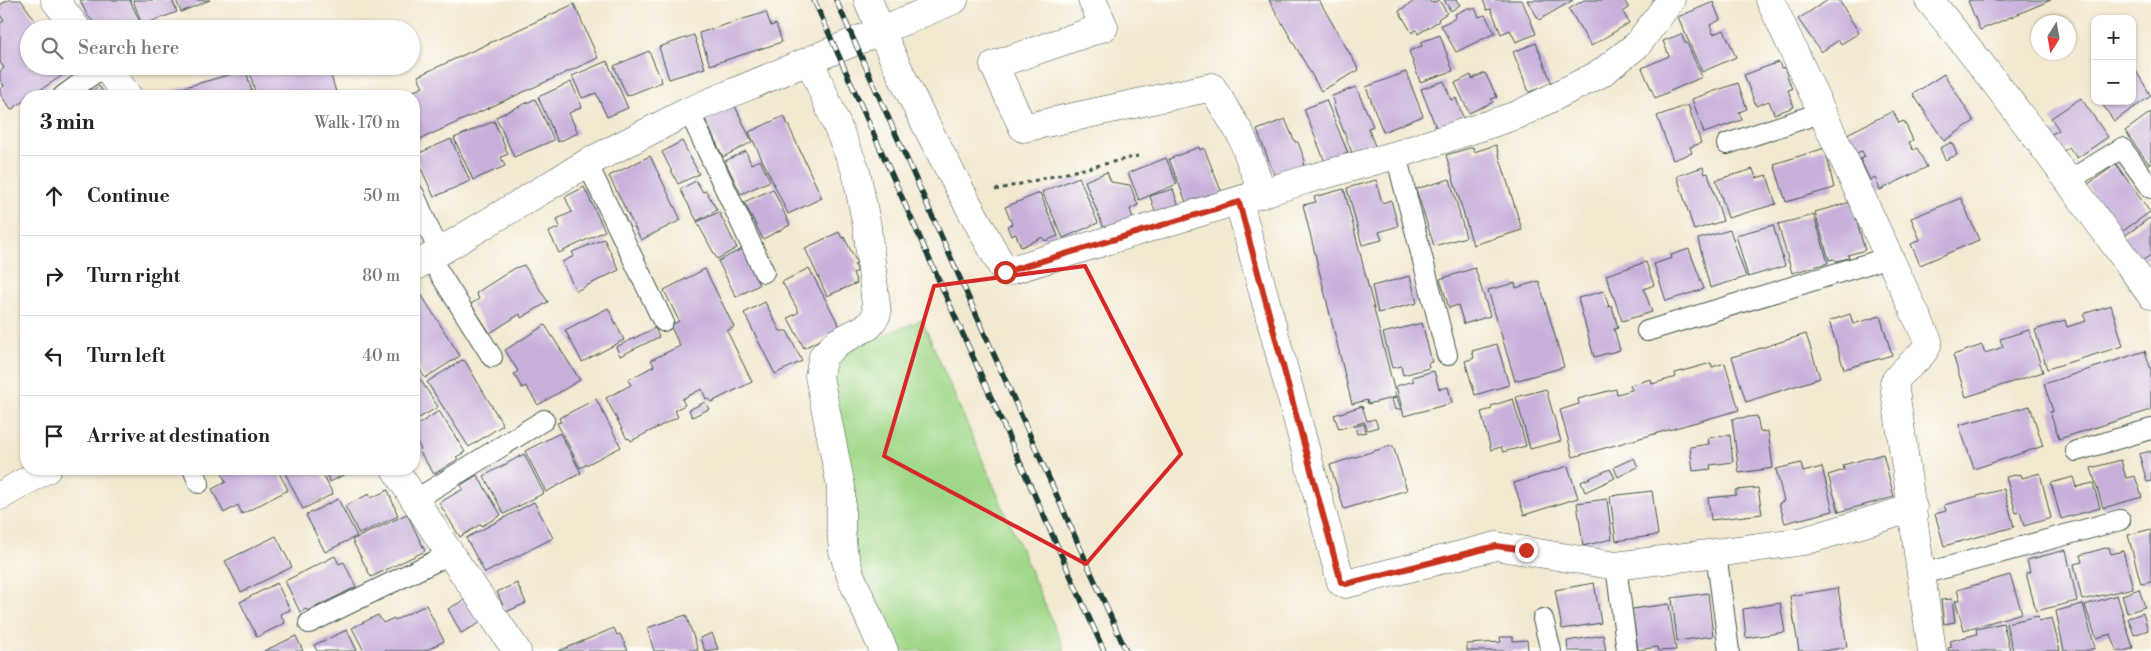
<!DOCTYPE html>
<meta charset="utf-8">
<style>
:root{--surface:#fff;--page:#f2f2f2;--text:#222;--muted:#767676;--line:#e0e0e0}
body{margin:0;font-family:"Libre Bodoni",serif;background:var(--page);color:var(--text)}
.controls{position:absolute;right:15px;top:15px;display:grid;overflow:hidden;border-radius:10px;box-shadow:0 1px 4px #0004}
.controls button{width:45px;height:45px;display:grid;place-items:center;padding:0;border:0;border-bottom:1px solid var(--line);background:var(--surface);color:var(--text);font:25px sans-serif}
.compass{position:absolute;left:2031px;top:15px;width:45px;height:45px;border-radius:50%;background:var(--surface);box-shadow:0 1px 4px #0004;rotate:191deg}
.stop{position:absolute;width:15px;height:15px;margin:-11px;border:4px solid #c8321e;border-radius:50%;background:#fff}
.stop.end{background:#c8321e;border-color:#fff;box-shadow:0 1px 5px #0008}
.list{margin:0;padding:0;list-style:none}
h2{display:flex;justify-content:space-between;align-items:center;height:65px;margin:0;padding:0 20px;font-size:21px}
h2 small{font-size:16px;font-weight:400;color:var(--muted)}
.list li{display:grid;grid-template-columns:32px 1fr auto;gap:15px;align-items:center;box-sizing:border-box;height:80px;padding:0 20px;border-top:1px solid var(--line)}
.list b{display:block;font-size:19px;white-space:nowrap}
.list em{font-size:16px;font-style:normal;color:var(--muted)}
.icon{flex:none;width:28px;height:28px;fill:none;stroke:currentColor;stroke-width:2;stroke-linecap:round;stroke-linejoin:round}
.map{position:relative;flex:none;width:2151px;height:651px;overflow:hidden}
.search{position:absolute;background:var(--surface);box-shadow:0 1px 4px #0004;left:20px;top:20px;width:400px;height:55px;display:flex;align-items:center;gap:12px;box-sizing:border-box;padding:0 18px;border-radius:28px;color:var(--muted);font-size:19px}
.panel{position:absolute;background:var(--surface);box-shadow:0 1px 4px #0004;left:20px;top:90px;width:400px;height:385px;border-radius:20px}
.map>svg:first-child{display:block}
.green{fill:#a0d889;stroke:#608a5e}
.building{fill:#c9b0db}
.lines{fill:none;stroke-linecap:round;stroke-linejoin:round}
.service-casing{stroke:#3f574b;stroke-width:22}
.minor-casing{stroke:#3f574b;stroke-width:29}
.path{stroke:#3f574b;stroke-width:3;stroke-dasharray:4 4;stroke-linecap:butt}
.service{stroke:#fff;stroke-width:20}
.minor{stroke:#fff;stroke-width:28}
.rail-casing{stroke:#1f3d34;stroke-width:5.5}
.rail{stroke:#fdfcf7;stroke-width:4;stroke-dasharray:11;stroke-linecap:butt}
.route{stroke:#c8321e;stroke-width:6}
.marked{fill:none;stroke:#d62828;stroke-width:4;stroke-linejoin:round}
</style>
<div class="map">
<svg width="2151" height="651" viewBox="0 0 2151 651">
<rect width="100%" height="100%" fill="#fdfcf7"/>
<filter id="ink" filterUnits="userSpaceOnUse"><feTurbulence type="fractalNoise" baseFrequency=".02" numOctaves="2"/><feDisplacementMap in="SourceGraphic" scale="10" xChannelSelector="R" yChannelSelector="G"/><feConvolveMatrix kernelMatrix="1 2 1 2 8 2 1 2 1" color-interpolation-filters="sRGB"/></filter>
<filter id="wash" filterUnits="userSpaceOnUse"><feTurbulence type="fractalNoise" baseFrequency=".0096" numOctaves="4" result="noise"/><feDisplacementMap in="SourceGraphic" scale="20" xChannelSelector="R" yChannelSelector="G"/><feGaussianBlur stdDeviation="1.12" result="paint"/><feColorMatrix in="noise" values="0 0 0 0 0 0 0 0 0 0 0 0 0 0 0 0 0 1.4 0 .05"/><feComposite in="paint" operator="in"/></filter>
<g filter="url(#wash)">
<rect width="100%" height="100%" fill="#f3e8d0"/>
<polygon class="green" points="922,320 1065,651 895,651 872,596 853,543 829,375 835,359 868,341"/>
<g id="blocks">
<g class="building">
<polygon points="8,0 21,0 41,29 29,29 29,66 66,66 69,71 31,96 26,96 26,99 11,110 0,94 0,89 4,86 0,80 0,71 4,68 0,62 0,23 4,21 0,15 0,5"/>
<polygon points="80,0 130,0 142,27 100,29 87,15"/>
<polygon points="133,0 172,0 177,12 142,25"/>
<polygon points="176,0 210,0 181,12"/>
<polygon points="1269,0 1319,0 1359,70 1321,91"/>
<polygon points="1416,0 1429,0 1431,3 1439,0 1447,13 1438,19 1439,21 1418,34 1416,30 1412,33 1399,11"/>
<polygon points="1444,0 1456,0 1460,5 1451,11"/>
<polygon points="1483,0 1522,0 1536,34 1516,42 1510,30 1501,34 1491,9 1487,10"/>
<polygon points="1527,0 1573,0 1539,20"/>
<polygon points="1584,0 1624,0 1629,8 1623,12 1629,23 1591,46 1569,9"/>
<polygon points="1828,0 1839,0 1859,33 1841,44 1839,40 1821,52 1798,19"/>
<polygon points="1972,0 2051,0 1980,30 1968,1"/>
<polygon points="1713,2 1720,20 1710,25 1713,34 1724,30 1736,57 1702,72 1678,17"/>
<polygon points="574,4 598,58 414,142 414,96 402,96 423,87 418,76"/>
<polygon points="1470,7 1471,10 1475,8 1479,17 1485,15 1495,33 1456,52 1441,25 1456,18 1455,14"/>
<polygon points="766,12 771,26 776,24 782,42 710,65 699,33"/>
<polygon points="1681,34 1685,43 1687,43 1702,77 1655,98 1642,68 1669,56 1663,41"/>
<polygon points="694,35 705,68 669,79 659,47"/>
<polygon points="1440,35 1453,71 1420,82 1409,51 1422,46 1421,42"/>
<polygon points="1536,43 1552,84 1529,92 1513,52"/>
<polygon points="649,51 662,82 627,96 614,66"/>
<polygon points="607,61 628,108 607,117 596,93 582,98 572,76"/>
<polygon points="1779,62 1781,68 1784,67 1792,89 1788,90 1794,107 1774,114 1769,101 1756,106 1744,75"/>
<polygon points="259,66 328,66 336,92 319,96 256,96 249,69"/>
<polygon points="2135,69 2151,96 2114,121 2100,101 2132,101 2132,71"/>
<polygon points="246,70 253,96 173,96 171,91"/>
<polygon points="1406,72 1423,116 1383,132 1366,87"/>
<polygon points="1485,73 1497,97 1491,99 1493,102 1469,113 1455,83 1471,75 1472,79"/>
<polygon points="1944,74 1974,121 1944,141 1913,94"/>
<polygon points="1444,81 1451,100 1456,98 1464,120 1437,130 1421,89"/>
<polygon points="571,82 582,107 569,113 578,133 558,142 538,97"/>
<polygon points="1738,83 1747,109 1739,112 1742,120 1704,133 1692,99"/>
<polygon points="99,86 106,96 85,96"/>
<polygon points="1356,87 1373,126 1368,128 1375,146 1353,155 1333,105 1335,104 1332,96"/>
<polygon points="2081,98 2108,137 2077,158 2069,147 2061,153 2050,135 2059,130 2051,118"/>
<polygon points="535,99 554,140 514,157 496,117"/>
<polygon points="1326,100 1348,153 1325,162 1304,109"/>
<polygon points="734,104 752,142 723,157 704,117"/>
<polygon points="1688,105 1701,143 1690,147 1692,153 1673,160 1657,116"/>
<polygon points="1893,111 1899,123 1904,121 1913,140 1909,142 1913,150 1917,148 1927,167 1880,190 1875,177 1870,180 1860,159 1865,157 1862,151 1856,153 1847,134"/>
<polygon points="2151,112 2151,162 2149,164 2125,131"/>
<polygon points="784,116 822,198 788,214 749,132"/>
<polygon points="1285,119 1295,142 1298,142 1305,161 1303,163 1305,168 1276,179 1257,130"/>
<polygon points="494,121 508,154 501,157 505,166 473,180 454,138"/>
<polygon points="451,139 470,181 434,197 415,155"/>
<polygon points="682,141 699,174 678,184 662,152"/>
<polygon points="1952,142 1957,155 1945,160 1940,148"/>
<polygon points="1496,145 1522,230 1473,245 1446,155 1473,147 1474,152"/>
<polygon points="1199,147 1200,150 1204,148 1222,193 1188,207 1169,159"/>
<polygon points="1825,148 1834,188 1786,202 1774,164"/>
<polygon points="746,151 751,164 760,160 770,181 741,194 725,161"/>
<polygon points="650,156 681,220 641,240 609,176"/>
<polygon points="1166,158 1177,184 1139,200 1128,173"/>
<polygon points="2116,164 2150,212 2120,233 2087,185"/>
<polygon points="1703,167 1705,174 1708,173 1723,221 1694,230 1677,176"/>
<polygon points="1753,169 1756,178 1767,175 1776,204 1728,218 1716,180"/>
<polygon points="1107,172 1111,182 1130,185 1138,205 1130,209 1134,222 1106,234 1085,181"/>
<polygon points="1079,177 1098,223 1063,238 1042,192"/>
<polygon points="1450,179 1466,237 1434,246 1416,189"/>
<polygon points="1376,180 1382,203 1391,200 1398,226 1379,232 1382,240 1362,245 1347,188"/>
<polygon points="696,181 703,192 706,191 717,210 697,221 680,189"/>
<polygon points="584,187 605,231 559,253 549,232 560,227 557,219 572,212 565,197"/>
<polygon points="773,189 790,225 763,239 744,202"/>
<polygon points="1173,189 1180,210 1157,217 1150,196"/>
<polygon points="1344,189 1396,397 1368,404 1367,400 1352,404 1303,205 1316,202 1314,197"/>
<polygon points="1040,193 1058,236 1045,241 1043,237 1021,247 1016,234 1011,236 1007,226 1012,224 1005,207"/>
<polygon points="1961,198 1979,240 1920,265 1911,244 1920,240 1911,218"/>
<polygon points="1851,202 1865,250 1848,255 1849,258 1836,261 1834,259 1829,260 1815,212"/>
<polygon points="719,212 737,248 717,259 697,222"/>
<polygon points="1814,215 1828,263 1792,273 1778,224"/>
<polygon points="2151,217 2151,255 2140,262 2123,237"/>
<polygon points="1773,225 1785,266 1748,277 1736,235"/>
<polygon points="1730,230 1746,277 1710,288 1698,239"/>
<polygon points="839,232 842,238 844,237 857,263 854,264 858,271 853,273 857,283 827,296 805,248"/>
<polygon points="604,239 619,270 576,291 562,262 574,256 572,252"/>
<polygon points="742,249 759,285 736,297 718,261"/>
<polygon points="1689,249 1704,289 1666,301 1654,264 1672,258 1671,255"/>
<polygon points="1646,262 1654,285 1644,289 1652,312 1622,321 1606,275"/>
<polygon points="524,265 548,302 521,318 520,314 490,333 471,304 479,299 476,293 515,268"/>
<polygon points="809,268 841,329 804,348 788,318 799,312 782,282"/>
<polygon points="1475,268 1490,316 1464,324 1458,305 1449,308 1440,279"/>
<polygon points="705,269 734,327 727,331 752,382 711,402 709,399 706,399 702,389 682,399 685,405 675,410 678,417 631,441 629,438 627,439 606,398 631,385 628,380 654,366 651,360 680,346 670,325 679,321 664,290"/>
<polygon points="1410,276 1417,303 1378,313 1372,286"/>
<polygon points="1539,281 1564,367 1515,381 1488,290 1515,283 1516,288"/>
<polygon points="419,291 460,356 425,378 414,360 414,295"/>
<polygon points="1604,291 1609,307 1612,306 1618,328 1614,329 1620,350 1594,357 1578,298"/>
<polygon points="765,302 780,331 787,331 802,361 775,374 744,313"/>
<polygon points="2111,305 2123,346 2047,369 2035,330 2065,320 2067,327 2086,321 2083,314"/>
<polygon points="608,308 624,340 582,362 565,330"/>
<polygon points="1850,314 1853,324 1880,316 1892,355 1844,369 1829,321"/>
<polygon points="1422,323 1432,362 1428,363 1429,368 1403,375 1401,366 1392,368 1383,333"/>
<polygon points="545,325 580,380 538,405 526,386 522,388 514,374 518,371 505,350"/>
<polygon points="655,328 659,337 620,356 616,347"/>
<polygon points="2029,330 2043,372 1966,397 1953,355 1982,345 1985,353 2003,347 2000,339"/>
<polygon points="1806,334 1820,378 1746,402 1732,357"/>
<polygon points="1497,344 1509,385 1475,395 1465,361 1474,358 1472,351"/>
<polygon points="2145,351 2151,370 2151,410 2059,439 2050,412 2053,411 2044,384"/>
<polygon points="462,360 465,361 503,425 469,447 427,382"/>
<polygon points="1711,363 1712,367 1725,363 1739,410 1573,457 1560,410 1579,404 1578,399 1616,389 1617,394 1632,390 1630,385 1651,379 1652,384 1676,377 1675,373"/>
<polygon points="1434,371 1439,389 1448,387 1452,403 1404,416 1396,386 1414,381 1412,377"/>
<polygon points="420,379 438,407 414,421 414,382"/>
<polygon points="1546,389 1561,441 1530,449 1516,397"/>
<polygon points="1397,398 1401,409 1395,410 1392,399"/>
<polygon points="596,399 621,447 580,468 557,423 561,422 559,418"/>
<polygon points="1513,399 1526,446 1503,452 1501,447 1491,450 1481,412 1492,409 1491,406"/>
<polygon points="705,402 709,409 692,417 689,410"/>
<polygon points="1362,406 1367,421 1375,419 1378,427 1368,430 1364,422 1339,429 1334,415"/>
<polygon points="2030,406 2043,446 1974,469 1959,425"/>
<polygon points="439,411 465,452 456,457 458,459 434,474 419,451 421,449 414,437 414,427"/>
<polygon points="1757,416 1760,432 1768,431 1773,468 1739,473 1732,419"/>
<polygon points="1364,424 1366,432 1357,434 1355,426"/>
<polygon points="560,433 581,473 546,492 525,451"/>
<polygon points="1730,435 1733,462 1710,465 1711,469 1693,471 1690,447 1709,444 1708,438"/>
<polygon points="1390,446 1393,446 1407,490 1344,509 1330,465"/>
<polygon points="2151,451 2151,481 2147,482 2139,454"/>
<polygon points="524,454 544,493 504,514 484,476"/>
<polygon points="1883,454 1894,497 1839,512 1828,475 1844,470 1843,465"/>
<polygon points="1634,458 1638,467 1618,477 1614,467"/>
<polygon points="2121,460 2126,478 2135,476 2142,497 2103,508 2091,468"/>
<polygon points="1801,463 1803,472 1822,467 1833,511 1785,523 1779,503 1784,501 1776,469"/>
<polygon points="1568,466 1578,498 1524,515 1514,483"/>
<polygon points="233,469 277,469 288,490 242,514 238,505 224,513 212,489 226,482 222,474"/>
<polygon points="294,469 320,469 333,494 303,509 285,473"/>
<polygon points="324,469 355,469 330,482"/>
<polygon points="1610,469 1615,478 1585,492 1581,482"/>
<polygon points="2040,473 2051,518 2024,526 2020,512 2016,513 2006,477 2021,474 2022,478"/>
<polygon points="477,475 501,515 482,526 481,524 460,537 439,503 463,489 461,485"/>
<polygon points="2073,477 2076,487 2093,483 2100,508 2061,519 2051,483"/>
<polygon points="1758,488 1762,514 1711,520 1708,498 1736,495 1736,490"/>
<polygon points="2004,489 2014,527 1944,546 1935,514 1946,511 1944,505"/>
<polygon points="388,490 398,516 359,534 345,506 369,494 371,498"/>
<polygon points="1652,491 1658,535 1616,541 1610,496"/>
<polygon points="338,499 357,536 325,552 306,515"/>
<polygon points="1607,499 1612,539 1583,546 1577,503"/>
<polygon points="534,502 553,538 485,573 466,538"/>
<polygon points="407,514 425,551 371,577 352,540"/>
<polygon points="2151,529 2151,582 2141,584 2128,535"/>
<polygon points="276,536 292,567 241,592 225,561"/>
<polygon points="2109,547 2111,554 2123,551 2133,588 2082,600 2074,564 2082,562 2080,555"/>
<polygon points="2066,550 2077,601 2036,611 2026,573 2030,572 2027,560"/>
<polygon points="335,556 339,564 344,562 356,587 308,611 306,609 300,612 285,581"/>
<polygon points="2010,575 2022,613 1964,630 1955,601 1960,600 1957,590"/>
<polygon points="277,583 290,610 280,614 285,623 257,637 240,602"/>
<polygon points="517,583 526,603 506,612 497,592"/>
<polygon points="1594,583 1601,623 1562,629 1555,590"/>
<polygon points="1838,588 1847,647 1823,651 1799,651 1790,596"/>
<polygon points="2139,589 2145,607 2127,613 2122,595"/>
<polygon points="1708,593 1713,636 1677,641 1672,598"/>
<polygon points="2117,595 2133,648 2124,651 2117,651 2111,634 2096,638 2085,605"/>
<polygon points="466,599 482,622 461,633 448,609"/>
<polygon points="1952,599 1955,622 1944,624 1941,600"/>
<polygon points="1780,603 1785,632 1746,638 1743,609"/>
<polygon points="1669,604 1676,650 1658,651 1657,647 1638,650 1632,609"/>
<polygon points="2083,604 2095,648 2085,651 2064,651 2056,611"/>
<polygon points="426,605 444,641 425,651 364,651 352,628 378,615 383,623 394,618 395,620"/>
<polygon points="2143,613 2148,630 2134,635 2128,618"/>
<polygon points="686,615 698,650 654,651 647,628"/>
<polygon points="2038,616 2039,621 2052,618 2060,651 2013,651 2006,623"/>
<polygon points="2003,623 2010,651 1949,651 1948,648 1952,647 1950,641 1977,634 1976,629"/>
<polygon points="614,628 617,635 620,634 628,651 559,651"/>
<polygon points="347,630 357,651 317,651 314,645"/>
<polygon points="712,633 718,649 705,651 700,638"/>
<polygon points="1603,635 1606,651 1568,651 1567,641"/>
<polygon points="296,636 303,651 264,651"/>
<polygon points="1500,637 1513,637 1513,641 1527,640 1528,651 1467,651 1467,644 1501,642"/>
</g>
</g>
</g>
<g filter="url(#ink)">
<use href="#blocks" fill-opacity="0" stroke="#3f574b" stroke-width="1"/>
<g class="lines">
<defs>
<g id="service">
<polyline points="63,96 104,66"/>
<polyline points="689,111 764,272"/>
<polyline points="1727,144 1820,113"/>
<polyline points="1396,155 1447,355"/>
<polyline points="587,163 663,321"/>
<polyline points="2070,180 2122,148 2151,188"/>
<polyline points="414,194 439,252"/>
<polyline points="430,258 492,357"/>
<polyline points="1647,331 1890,257"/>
<polyline points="2076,451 2151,429"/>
<polyline points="193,469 199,483"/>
<polyline points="415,500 544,420"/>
<polyline points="1716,553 1729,651"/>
<polyline points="1616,566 1627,651"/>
<polyline points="1922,574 2120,520"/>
<polyline points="1543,619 1551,651"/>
<polyline points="309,623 450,554"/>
</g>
<g id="minor">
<polyline points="55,0 77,29"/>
<path d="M868,0C906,93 956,183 1005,272L1305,180L1396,155L1517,115L1600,74L1637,45L1671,0"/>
<polyline points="1092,0 1104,27 994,65 1023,128 1212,87 1241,135 1263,194"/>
<path d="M1770,0L1928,341C1926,358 1902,367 1894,383L1932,651"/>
<path d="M1929,0C2008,95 2079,195 2151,295"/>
<polyline points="810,61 856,171 867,227 877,314 869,326 838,342 823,356 819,376 841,487 841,528 843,551 851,577 884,651"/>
<polyline points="105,66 128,96"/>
<polyline points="1239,202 1341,582 1346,584 1496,546 1616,566 1716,553 1804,541 1913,508"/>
<polyline points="414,267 587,163 689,111 954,0"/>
<polyline points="395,469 440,539 517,651"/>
<polyline points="0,496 47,469"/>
</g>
</defs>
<use href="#service" class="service-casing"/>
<use href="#minor" class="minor-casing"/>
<polyline class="path" points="995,190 1138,156"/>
<use href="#service" class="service"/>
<use href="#minor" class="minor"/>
<defs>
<g id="rail">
<polyline points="814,0 1104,651"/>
<polyline points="836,0 1126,651"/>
</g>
</defs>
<use href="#rail" class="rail-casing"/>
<use href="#rail" class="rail"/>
</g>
</g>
<g class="lines" filter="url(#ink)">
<polyline class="route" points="1005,272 1239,202 1341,582 1346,584 1496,546 1526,550"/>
</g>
<path class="marked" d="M1085,266L1181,454L1086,564L884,456L934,286Z"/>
</svg>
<div class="controls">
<button>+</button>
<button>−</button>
</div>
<svg class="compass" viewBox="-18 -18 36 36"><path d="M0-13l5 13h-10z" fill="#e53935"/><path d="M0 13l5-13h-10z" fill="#767676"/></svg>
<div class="stop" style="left:1005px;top:272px"></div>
<div class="stop end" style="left:1526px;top:550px"></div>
<div class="search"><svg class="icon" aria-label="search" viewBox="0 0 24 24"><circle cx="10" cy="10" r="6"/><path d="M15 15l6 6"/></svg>Search here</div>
<section class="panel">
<h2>3 min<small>Walk · 170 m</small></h2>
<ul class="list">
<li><svg class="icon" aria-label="ahead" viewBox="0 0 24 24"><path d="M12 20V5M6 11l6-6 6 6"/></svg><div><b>Continue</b></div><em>50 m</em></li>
<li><svg class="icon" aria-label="right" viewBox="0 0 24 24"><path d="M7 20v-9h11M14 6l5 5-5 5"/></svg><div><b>Turn right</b></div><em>80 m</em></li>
<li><svg class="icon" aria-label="left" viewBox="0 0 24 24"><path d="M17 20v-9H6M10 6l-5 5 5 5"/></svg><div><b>Turn left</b></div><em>40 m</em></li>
<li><svg class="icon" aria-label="arrive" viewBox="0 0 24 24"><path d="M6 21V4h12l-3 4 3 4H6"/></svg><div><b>Arrive at destination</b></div></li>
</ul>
</section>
</div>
